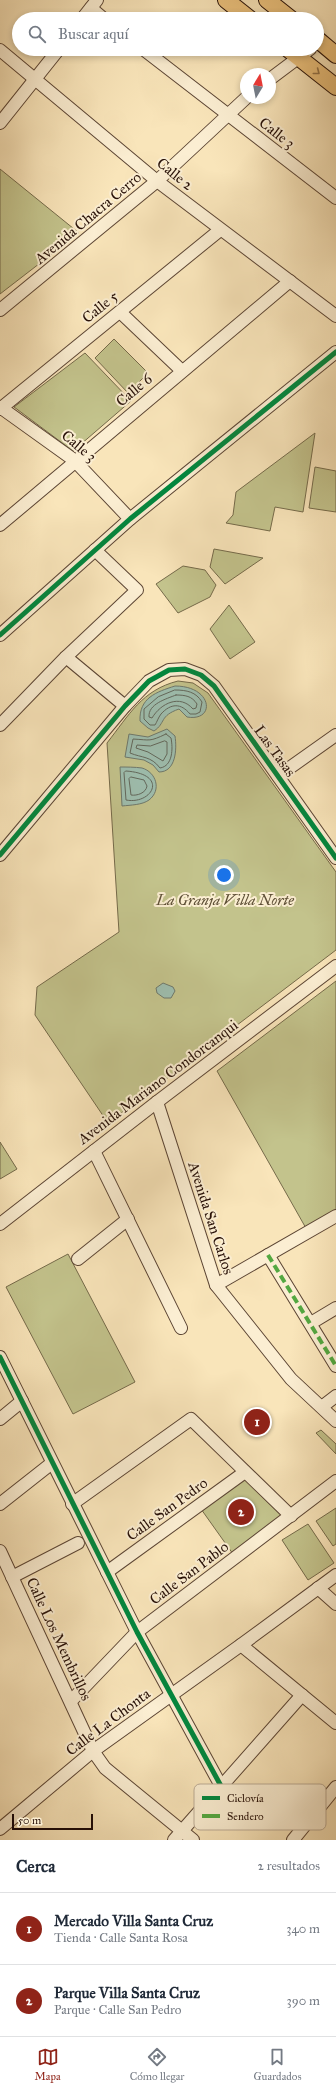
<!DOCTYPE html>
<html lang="es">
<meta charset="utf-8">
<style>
:root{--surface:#fff;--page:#f6f6f7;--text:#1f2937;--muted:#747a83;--line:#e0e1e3;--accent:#8f2418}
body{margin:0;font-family:"IM FELL Great Primer",serif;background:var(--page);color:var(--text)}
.compass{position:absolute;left:240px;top:68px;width:36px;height:36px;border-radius:50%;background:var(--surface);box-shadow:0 2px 6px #0003;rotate:10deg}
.scale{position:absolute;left:12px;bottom:10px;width:81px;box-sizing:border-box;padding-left:4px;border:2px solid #271007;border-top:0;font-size:11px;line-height:14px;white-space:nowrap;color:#271007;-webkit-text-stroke:3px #fbeed2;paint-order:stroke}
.you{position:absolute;left:224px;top:875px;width:14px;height:14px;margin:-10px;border:3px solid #fff;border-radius:50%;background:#1a73e8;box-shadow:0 0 0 6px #1a73e833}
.badge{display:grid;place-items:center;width:26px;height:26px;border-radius:50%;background:var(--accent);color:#fff;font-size:13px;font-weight:700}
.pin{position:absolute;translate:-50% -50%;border:2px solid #fff;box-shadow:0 1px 4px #0006}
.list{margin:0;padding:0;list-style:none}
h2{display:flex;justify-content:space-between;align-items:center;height:52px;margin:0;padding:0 16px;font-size:17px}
h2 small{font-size:13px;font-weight:400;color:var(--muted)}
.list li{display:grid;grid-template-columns:26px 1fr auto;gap:12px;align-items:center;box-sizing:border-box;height:72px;padding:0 16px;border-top:1px solid var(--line)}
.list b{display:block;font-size:15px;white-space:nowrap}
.list p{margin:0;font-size:13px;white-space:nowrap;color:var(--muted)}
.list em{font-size:13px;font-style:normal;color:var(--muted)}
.icon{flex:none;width:22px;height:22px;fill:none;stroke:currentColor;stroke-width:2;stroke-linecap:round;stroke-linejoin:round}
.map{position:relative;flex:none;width:336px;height:1840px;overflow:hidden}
.search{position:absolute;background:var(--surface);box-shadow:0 2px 6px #0003;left:12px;right:12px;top:12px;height:44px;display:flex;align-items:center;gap:10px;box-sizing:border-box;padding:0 14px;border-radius:22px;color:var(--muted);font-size:15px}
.sheet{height:196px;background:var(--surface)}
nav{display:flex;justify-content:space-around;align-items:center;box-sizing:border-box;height:56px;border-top:1px solid var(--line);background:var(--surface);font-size:11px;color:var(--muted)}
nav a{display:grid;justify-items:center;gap:2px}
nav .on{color:var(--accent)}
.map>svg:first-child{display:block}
.green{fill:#c3c38c;stroke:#756a4a}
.water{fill:#9ebfb0;stroke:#6e796c}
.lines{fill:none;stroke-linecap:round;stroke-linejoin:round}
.shore{stroke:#62685c;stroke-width:1}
.minor-casing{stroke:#5c4534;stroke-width:14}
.major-casing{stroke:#271007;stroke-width:18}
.minor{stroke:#fbeed2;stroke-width:12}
.major{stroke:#ecc27d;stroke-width:16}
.quiet{stroke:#53a841;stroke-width:4;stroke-dasharray:8 4;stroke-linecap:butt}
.cycleway-casing{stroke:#fbeed2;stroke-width:8}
.cycleway{stroke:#00873e;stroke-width:5}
.oneway{stroke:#937248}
.labels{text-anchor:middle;stroke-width:4;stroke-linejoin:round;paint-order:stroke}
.street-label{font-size:15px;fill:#271007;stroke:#fbeed2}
.park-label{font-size:15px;font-style:italic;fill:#5e4f36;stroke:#fbeed2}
.key{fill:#fbeed2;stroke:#bbab95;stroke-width:1}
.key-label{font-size:11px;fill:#271007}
</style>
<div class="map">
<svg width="336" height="1840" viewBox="0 0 336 1840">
<rect width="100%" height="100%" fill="#f9e5ba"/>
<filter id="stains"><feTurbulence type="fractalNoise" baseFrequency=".005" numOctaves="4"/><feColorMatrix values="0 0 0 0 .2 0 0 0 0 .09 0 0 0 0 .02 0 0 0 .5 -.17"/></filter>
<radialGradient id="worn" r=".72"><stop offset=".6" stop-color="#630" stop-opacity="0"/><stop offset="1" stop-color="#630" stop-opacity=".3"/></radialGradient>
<g class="green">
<polygon points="0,169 79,233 0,294"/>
<polygon points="114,339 148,373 128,393 95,358"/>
<polygon points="85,353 131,401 73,451 14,407"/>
<polygon points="315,433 303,512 275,507 270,531 226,523 233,515 236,492"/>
<polygon points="315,467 336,471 336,512 309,508"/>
<polygon points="214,549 263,558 225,584 210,567"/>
<polygon points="183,566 205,570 216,585 210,597 178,613 156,584"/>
<polygon points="229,605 255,642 230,659 210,629"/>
<path d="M178,681L193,683L208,693L336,872V950L108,1123L35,1015L37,987L119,932L107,743C129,715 142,690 178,681Z"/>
<polygon points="336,981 336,1212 307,1230 217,1071"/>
<polygon points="0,1142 17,1169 0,1179"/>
<polygon points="68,1254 135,1382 73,1414 6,1287"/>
<polygon points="321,1430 336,1444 336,1454 316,1433"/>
<polygon points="243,1478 282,1516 233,1554 201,1509"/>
<polygon points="336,1508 336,1544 333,1546 316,1521"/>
<polygon points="308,1524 334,1563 308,1580 282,1540"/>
</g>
<g class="water">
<path d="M175,686C213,686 216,722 187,717L179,709C159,716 166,723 154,731L148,728L140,721C139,698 156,692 175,686Z"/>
<path d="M167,729L175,736C177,749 176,772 159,772L153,765L144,760L125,757L129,734L148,737Z"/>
<path d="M120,767C126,767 135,767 142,768C156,772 162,790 149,800C142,805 131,805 122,806Z"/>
<polygon points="163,983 173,987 175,991 171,998 164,998 157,993 156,988"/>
</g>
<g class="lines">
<g class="shore">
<path d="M175,690C187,690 196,692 202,702L200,712L196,714H190C181,703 171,703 161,714C158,718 157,722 155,725H150L144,719V709L158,697Z"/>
<path d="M176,695C185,695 192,696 197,704L196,708L193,709C180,694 161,703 152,718L149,717C148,704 166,699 176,695Z"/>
<path d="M166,734L171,738C173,748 173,766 160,768C151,756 142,758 130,753L133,739C151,740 149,742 166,734Z"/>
<polygon points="165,741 167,742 167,754 163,761 148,752 136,748 137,745 150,746"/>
<path d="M126,771C170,774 152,805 126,800L124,773Z"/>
<path d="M131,777L144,780L147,786C146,793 137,796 131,795L129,779Z"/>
</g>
<defs>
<g id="minor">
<polyline points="91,8 104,19"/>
<polyline points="82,19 97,0"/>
<polyline points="143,49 336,198"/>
<polyline points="0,50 157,181 336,316"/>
<polyline points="270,79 310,49"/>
<polyline points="0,123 59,49"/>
<polyline points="0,310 157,181 246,98"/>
<polyline points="120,312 182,371"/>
<polyline points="0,407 74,460 130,519"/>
<polyline points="0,409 220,230"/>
<polyline points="0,525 290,281"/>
<polyline points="0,635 130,519 336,352"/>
<polyline points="66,657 125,706"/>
<polyline points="0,725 66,657 137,590 95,550"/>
<polyline points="278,776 336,735"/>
<polyline points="0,855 125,706 149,681 169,670 185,669 201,675 214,686 336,858"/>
<polyline points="157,1102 216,1285 291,1379 336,1421"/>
<polyline points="94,1151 181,1328"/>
<polyline points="0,1224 157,1102 336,966"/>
<polyline points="268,1255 336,1366"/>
<polyline points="78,1259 128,1219"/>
<polyline points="216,1285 336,1216"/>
<polyline points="311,1323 336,1308"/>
<polyline points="0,1357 137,1632 221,1786"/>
<polyline points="323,1406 336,1396"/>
<polyline points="0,1419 22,1401"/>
<polyline points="0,1504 52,1463"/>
<polyline points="72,1504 191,1419 291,1516"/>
<polyline points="0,1551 93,1751 105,1768 193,1840"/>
<polyline points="107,1572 245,1472"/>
<polyline points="12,1577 78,1543"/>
<polyline points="318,1588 336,1604"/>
<polyline points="241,1645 336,1723"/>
<polyline points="71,1701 137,1632 336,1481"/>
<polyline points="0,1829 93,1751 241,1645 336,1575"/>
<polyline points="174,1840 302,1695"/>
<polyline points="293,1840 336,1787"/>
</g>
<g id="major">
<polyline points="226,0 250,19"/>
<polyline points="267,0 291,19"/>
<polyline points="317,39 336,55"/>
<polyline points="288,49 336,87"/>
</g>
</defs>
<use href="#minor" class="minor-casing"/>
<use href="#major" class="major-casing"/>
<use href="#minor" class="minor"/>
<use href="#major" class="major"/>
<polyline class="quiet" points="268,1255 336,1366"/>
<defs>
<g id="cycleway">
<polyline points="0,635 130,519 336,352"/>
<polyline points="0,855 125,706 149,681 169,670 185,669 201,675 214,686 336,858"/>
<polyline points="0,1357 137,1632 221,1786"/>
</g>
</defs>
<use href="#cycleway" class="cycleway-casing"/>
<use href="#cycleway" class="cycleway"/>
</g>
<defs><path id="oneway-chevron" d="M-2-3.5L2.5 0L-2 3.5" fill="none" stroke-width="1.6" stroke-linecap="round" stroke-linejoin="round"/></defs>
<use class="oneway" href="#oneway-chevron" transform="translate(317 72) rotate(38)"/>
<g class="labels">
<g class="street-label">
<text transform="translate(277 133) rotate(38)" y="5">Calle 3</text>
<text transform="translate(175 174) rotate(39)" y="5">Calle 2</text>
<text transform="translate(88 218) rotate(-40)" y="5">Avenida Chacra Cerro</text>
<text transform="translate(100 307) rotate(-39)" y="5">Calle 5</text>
<text transform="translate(134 390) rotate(-40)" y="5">Calle 6</text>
<text transform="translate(79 446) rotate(40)" y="5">Calle 3</text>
<text transform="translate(275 751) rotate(54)" y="5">Las Tasas</text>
<text transform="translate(158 1082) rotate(-37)" y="5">Avenida Mariano Condorcanqui</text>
<text transform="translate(211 1218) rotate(72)" y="5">Avenida San Carlos</text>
<text transform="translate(167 1509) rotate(-36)" y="5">Calle San Pedro</text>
<text transform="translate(189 1573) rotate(-37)" y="5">Calle San Pablo</text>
<text transform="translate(59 1639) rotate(65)" y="5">Calle Los Membrillos</text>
<text transform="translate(108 1722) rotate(-37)" y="5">Calle La Chonta</text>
</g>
<g class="park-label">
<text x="225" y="905">La Granja Villa Norte</text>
</g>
</g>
<rect x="194" y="1784" width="132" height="46" rx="6" class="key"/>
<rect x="202" y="1796" width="18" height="4" fill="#00873e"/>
<rect x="202" y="1814" width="18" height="4" fill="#53a841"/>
<g class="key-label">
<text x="227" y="1802">Ciclovía</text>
<text x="227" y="1820">Sendero</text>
</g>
<rect width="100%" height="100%" filter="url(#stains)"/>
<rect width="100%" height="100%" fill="url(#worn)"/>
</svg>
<svg class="compass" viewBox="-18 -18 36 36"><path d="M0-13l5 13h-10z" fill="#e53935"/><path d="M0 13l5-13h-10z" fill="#747a83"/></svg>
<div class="scale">50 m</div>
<div class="you"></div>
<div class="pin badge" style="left:257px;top:1422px">1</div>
<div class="pin badge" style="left:241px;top:1512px">2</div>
<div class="search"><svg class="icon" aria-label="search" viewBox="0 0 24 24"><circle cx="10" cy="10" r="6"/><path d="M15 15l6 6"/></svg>Buscar aquí</div>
</div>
<section class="sheet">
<h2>Cerca<small>2 resultados</small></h2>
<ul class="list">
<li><span class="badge">1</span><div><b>Mercado Villa Santa Cruz</b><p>Tienda · Calle Santa Rosa</p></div><em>340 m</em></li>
<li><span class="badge">2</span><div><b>Parque Villa Santa Cruz</b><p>Parque · Calle San Pedro</p></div><em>390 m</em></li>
</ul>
</section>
<nav>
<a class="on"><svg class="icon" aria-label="map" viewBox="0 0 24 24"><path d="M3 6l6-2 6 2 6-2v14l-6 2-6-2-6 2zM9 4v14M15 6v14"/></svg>Mapa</a>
<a><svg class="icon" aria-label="directions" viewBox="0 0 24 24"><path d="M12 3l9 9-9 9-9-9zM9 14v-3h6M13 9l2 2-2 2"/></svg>Cómo llegar</a>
<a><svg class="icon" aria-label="saved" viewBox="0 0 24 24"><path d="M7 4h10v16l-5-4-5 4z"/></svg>Guardados</a>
</nav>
